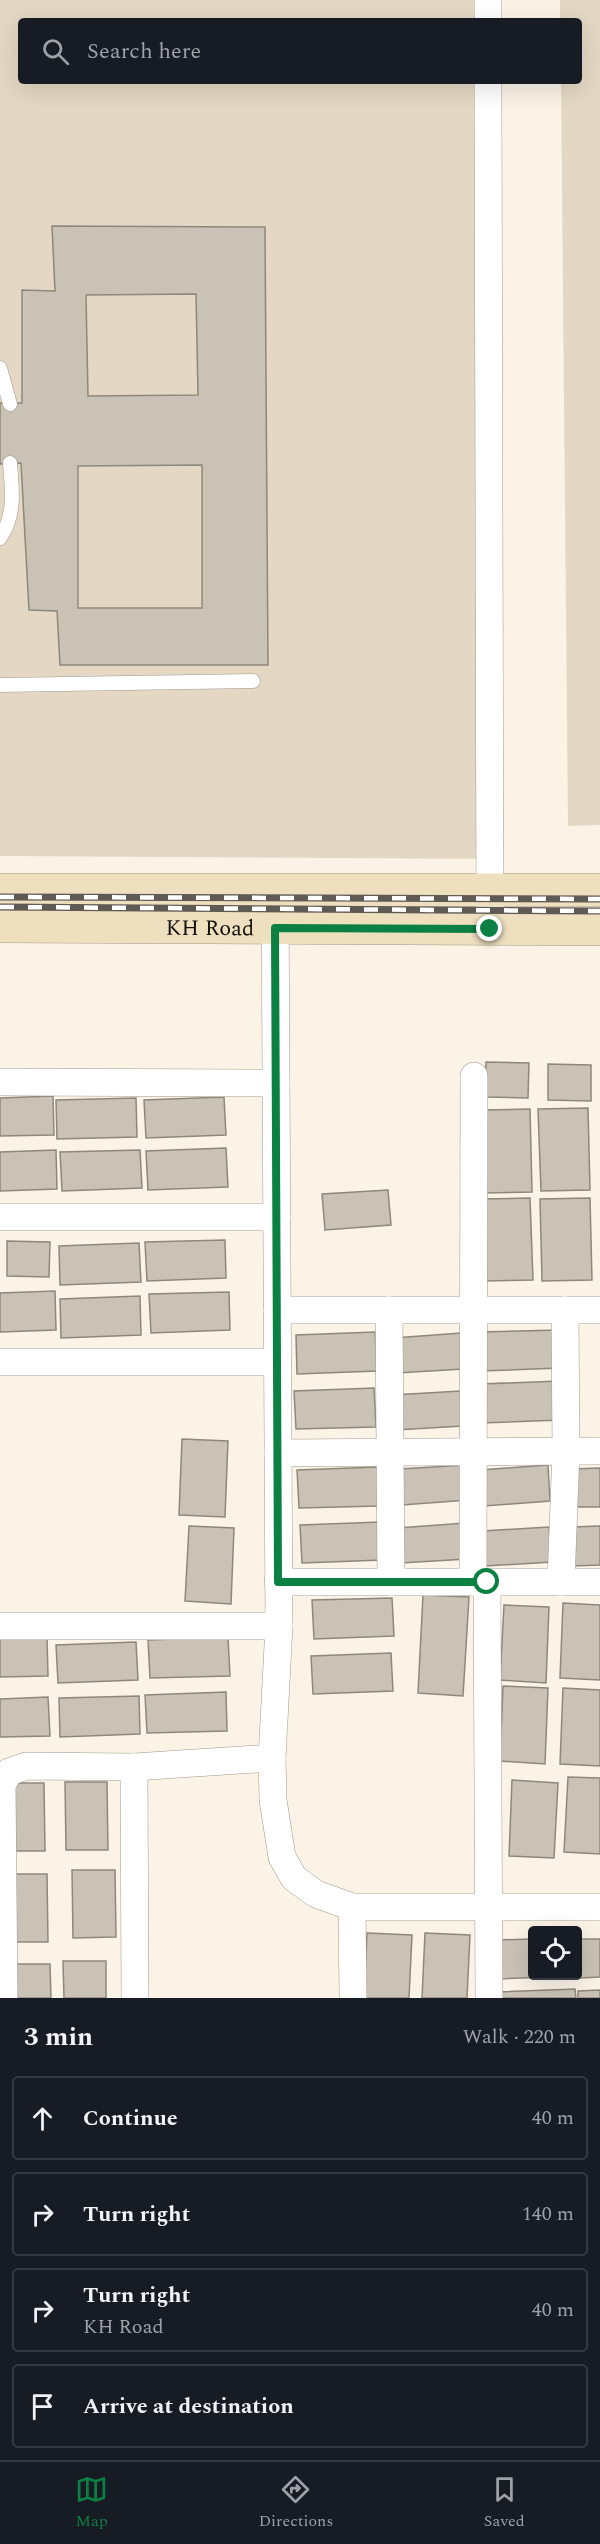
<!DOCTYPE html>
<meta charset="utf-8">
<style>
:root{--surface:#171b24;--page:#242831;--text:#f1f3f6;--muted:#9ea1a6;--line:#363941;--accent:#0b8043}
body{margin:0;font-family:Spectral,serif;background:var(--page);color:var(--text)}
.controls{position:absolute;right:18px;bottom:18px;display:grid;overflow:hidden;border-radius:6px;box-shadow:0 6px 24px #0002}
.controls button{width:54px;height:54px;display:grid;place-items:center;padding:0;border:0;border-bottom:2px solid var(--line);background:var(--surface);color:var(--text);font:30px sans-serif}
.stop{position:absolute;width:18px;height:18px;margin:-14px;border:4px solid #0b8043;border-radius:50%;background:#fff}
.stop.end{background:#0b8043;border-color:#fff;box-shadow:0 2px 6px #0008}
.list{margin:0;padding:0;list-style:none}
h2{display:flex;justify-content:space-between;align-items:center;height:78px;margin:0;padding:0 24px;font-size:26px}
h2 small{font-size:20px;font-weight:400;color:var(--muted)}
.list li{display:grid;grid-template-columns:39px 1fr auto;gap:18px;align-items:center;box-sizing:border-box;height:84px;margin:0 12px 12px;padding:0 12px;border:2px solid var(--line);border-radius:6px}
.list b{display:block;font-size:22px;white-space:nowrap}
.list p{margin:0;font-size:20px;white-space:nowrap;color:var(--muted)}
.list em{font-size:20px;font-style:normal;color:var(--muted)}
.icon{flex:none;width:33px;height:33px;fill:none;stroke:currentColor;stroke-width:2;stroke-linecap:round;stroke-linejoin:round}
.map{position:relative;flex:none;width:600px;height:1998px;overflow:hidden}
.search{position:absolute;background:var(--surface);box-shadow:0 6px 24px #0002;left:18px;right:18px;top:18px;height:66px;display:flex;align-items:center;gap:15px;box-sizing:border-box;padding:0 21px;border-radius:6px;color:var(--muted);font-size:22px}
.sheet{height:462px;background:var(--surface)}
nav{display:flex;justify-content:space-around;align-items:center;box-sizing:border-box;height:84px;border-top:2px solid var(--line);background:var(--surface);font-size:16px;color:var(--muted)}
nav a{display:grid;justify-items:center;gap:3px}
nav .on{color:var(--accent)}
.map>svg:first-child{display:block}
.green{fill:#e4d8c4}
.building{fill:#c9c2b5;stroke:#8e887c;stroke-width:1.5;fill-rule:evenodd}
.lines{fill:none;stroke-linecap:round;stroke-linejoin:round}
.service-casing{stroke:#a0998d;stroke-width:15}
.minor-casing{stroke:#a0998d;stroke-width:28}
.secondary-casing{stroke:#a0998d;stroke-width:34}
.service{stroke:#fff;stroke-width:14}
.minor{stroke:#fff;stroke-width:27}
.secondary{stroke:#eedfbe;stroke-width:33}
.rail-casing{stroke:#5f5a53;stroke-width:7}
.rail{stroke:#fff;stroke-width:4.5;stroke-dasharray:14;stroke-linecap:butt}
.route{stroke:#0b8043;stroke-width:8}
.labels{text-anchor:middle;stroke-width:4.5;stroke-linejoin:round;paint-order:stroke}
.street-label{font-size:22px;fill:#120f0b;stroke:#fff}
</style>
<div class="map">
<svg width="600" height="1998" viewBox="0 0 600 1998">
<rect width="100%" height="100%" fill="#fbf3e6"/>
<g class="green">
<polygon points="0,0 497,0 497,21 21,21 21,81 497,81 496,859 0,856"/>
<polygon points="560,0 600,0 600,825 568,826 561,81 579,81 579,21 560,21"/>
</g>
<g class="building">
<path d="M52,226L265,227L268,665H60L57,611L29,610L21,463L0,464V403H22V290L55,291ZM196,294L198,395L88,396L86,295ZM202,465V608H78V466Z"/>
<polygon points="486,1062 529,1063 528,1098 485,1097"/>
<polygon points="548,1064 591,1065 591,1101 548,1100"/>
<polygon points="53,1096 54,1135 0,1136 0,1098"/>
<polygon points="224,1097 226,1135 146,1138 144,1100"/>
<polygon points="136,1098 137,1137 57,1139 56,1100"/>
<polygon points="588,1108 590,1190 541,1191 538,1109"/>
<polygon points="530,1109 532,1192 483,1193 481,1110"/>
<polygon points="226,1148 228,1187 148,1190 146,1151"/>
<polygon points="56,1150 57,1189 0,1191 0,1152"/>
<polygon points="140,1150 142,1188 62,1191 60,1152"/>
<polygon points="388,1190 391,1225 325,1230 322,1194"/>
<polygon points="530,1198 533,1280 483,1281 481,1199"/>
<polygon points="590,1198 592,1280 542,1281 540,1199"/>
<polygon points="225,1240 226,1278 147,1281 145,1242"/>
<polygon points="7,1241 50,1242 49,1277 7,1276"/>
<polygon points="139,1243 141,1282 60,1285 59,1246"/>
<polygon points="55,1291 56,1330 0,1332 0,1293"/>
<polygon points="229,1292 230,1330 151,1333 149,1294"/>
<polygon points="140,1296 141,1335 61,1338 60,1299"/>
<polygon points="559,1330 560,1368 481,1371 479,1332"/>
<polygon points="375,1332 377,1371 297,1374 296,1335"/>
<polygon points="461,1333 463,1369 397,1373 394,1338"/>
<polygon points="560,1381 561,1420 481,1423 480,1384"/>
<polygon points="374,1388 376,1427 296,1429 294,1391"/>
<polygon points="460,1391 462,1426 396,1430 393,1395"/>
<polygon points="182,1439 228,1441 225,1517 179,1515"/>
<polygon points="466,1465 468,1500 402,1505 400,1469"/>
<polygon points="548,1465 550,1501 484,1506 481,1470"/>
<polygon points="377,1467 379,1506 299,1508 297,1470"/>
<polygon points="600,1468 600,1507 574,1507 573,1469"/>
<polygon points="380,1522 382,1560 302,1563 300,1525"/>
<polygon points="465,1523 467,1559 401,1563 398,1528"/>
<polygon points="189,1526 234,1528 231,1604 185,1601"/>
<polygon points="600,1526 600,1565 573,1566 571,1527"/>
<polygon points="549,1527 552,1562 485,1566 483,1531"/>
<polygon points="423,1595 469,1597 463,1696 418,1693"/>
<polygon points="392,1598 394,1636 314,1639 312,1600"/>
<polygon points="563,1603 600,1605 600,1680 560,1678"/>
<polygon points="504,1605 549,1607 546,1683 500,1680"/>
<polygon points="47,1637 48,1676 0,1677 0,1639"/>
<polygon points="228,1637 230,1676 150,1678 148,1640"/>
<polygon points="136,1642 138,1680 58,1683 56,1645"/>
<polygon points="391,1653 393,1691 313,1694 311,1656"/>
<polygon points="503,1686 548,1688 545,1764 500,1761"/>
<polygon points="563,1688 600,1690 600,1766 560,1764"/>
<polygon points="226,1692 227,1731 147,1733 145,1695"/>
<polygon points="139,1696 140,1734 60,1737 59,1698"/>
<polygon points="48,1697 50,1736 0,1737 0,1699"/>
<polygon points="568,1777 600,1778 600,1854 564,1852"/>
<polygon points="512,1780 558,1783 554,1858 509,1856"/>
<polygon points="65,1782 107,1782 108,1850 66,1850"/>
<polygon points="3,1783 44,1783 45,1851 4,1851"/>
<polygon points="72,1870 115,1870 116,1937 73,1938"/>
<polygon points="5,1874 47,1874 48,1942 6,1942"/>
<polygon points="367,1933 412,1935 409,1998 364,1998"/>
<polygon points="425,1933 470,1935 467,1998 422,1998"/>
<polygon points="532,1939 532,1976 576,1976 496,1979 494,1940"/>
<polygon points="579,1939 600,1939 600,1977 581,1978"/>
<polygon points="63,1961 106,1961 106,1998 64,1998"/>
<polygon points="9,1964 50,1964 51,1998 9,1998"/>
<polygon points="575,1989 576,1998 495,1998 495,1992"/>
<polygon points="600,1990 600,1998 578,1998 578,1991"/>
</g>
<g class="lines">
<defs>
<g id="service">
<polyline points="0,368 10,404"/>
<path d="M0,538C16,515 12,490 10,463"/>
<polyline points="0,685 253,681"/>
</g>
<g id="minor">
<polyline points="488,0 488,21"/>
<polyline points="488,81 490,929"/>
<polyline points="275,891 279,1626 272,1758 273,1800 282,1857 294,1878 316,1894 352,1907 600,1907"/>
<polyline points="0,1082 276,1083"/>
<polyline points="0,1217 277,1217"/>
<polyline points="277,1310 600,1310"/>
<polyline points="389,1310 391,1582"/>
<polyline points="0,1362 277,1362"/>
<polyline points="278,1453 600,1451"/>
<polyline points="278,1582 600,1582"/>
<polyline points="473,1582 474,1076"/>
<polyline points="487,1582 489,1998"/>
<polyline points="561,1582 566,1451 565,1310"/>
<polyline points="0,1626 279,1626"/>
<polyline points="134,1767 135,1998"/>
<polyline points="352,1907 353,1998"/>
<polyline points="4,1998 2,1785 9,1772 26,1766 134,1767 272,1758"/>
</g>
<g id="secondary">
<polyline points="0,890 600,890"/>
<path id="s1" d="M0,926L600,929"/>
</g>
</defs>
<use href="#service" class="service-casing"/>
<use href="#minor" class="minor-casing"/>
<use href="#secondary" class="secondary-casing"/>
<use href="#service" class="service"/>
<use href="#minor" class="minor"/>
<use href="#secondary" class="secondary"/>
<defs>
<g id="rail">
<polyline points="0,897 600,899"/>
<polyline points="0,907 600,911"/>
</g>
</defs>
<use href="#rail" class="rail-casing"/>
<use href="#rail" class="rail"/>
</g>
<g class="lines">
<polyline class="route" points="487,1582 278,1582 275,928 490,929"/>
</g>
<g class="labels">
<g class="street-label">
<text dy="8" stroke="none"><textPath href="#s1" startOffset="210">KH Road</textPath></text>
</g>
</g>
</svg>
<div class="controls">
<button><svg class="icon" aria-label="locate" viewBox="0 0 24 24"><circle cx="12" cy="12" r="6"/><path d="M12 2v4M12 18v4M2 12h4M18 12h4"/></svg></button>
</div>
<div class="stop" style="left:487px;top:1582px"></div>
<div class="stop end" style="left:490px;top:929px"></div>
<div class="search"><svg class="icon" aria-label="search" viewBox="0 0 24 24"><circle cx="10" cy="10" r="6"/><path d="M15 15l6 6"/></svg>Search here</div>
</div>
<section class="sheet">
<h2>3 min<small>Walk · 220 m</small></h2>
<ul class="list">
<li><svg class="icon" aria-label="ahead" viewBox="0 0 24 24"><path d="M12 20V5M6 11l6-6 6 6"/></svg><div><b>Continue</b></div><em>40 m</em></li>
<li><svg class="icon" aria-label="right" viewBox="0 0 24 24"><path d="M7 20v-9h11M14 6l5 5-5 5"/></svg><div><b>Turn right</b></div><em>140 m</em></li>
<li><svg class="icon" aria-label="right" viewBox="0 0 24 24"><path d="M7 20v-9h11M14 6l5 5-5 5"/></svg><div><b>Turn right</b><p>KH Road</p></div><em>40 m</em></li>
<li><svg class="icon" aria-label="arrive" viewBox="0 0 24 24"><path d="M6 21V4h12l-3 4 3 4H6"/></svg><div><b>Arrive at destination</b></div></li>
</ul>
</section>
<nav>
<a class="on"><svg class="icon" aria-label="map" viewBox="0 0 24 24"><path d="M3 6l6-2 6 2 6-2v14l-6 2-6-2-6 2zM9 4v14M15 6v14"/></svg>Map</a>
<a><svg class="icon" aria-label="directions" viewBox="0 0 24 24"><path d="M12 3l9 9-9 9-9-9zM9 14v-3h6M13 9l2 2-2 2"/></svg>Directions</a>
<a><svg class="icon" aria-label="saved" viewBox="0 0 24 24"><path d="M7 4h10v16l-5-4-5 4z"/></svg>Saved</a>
</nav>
